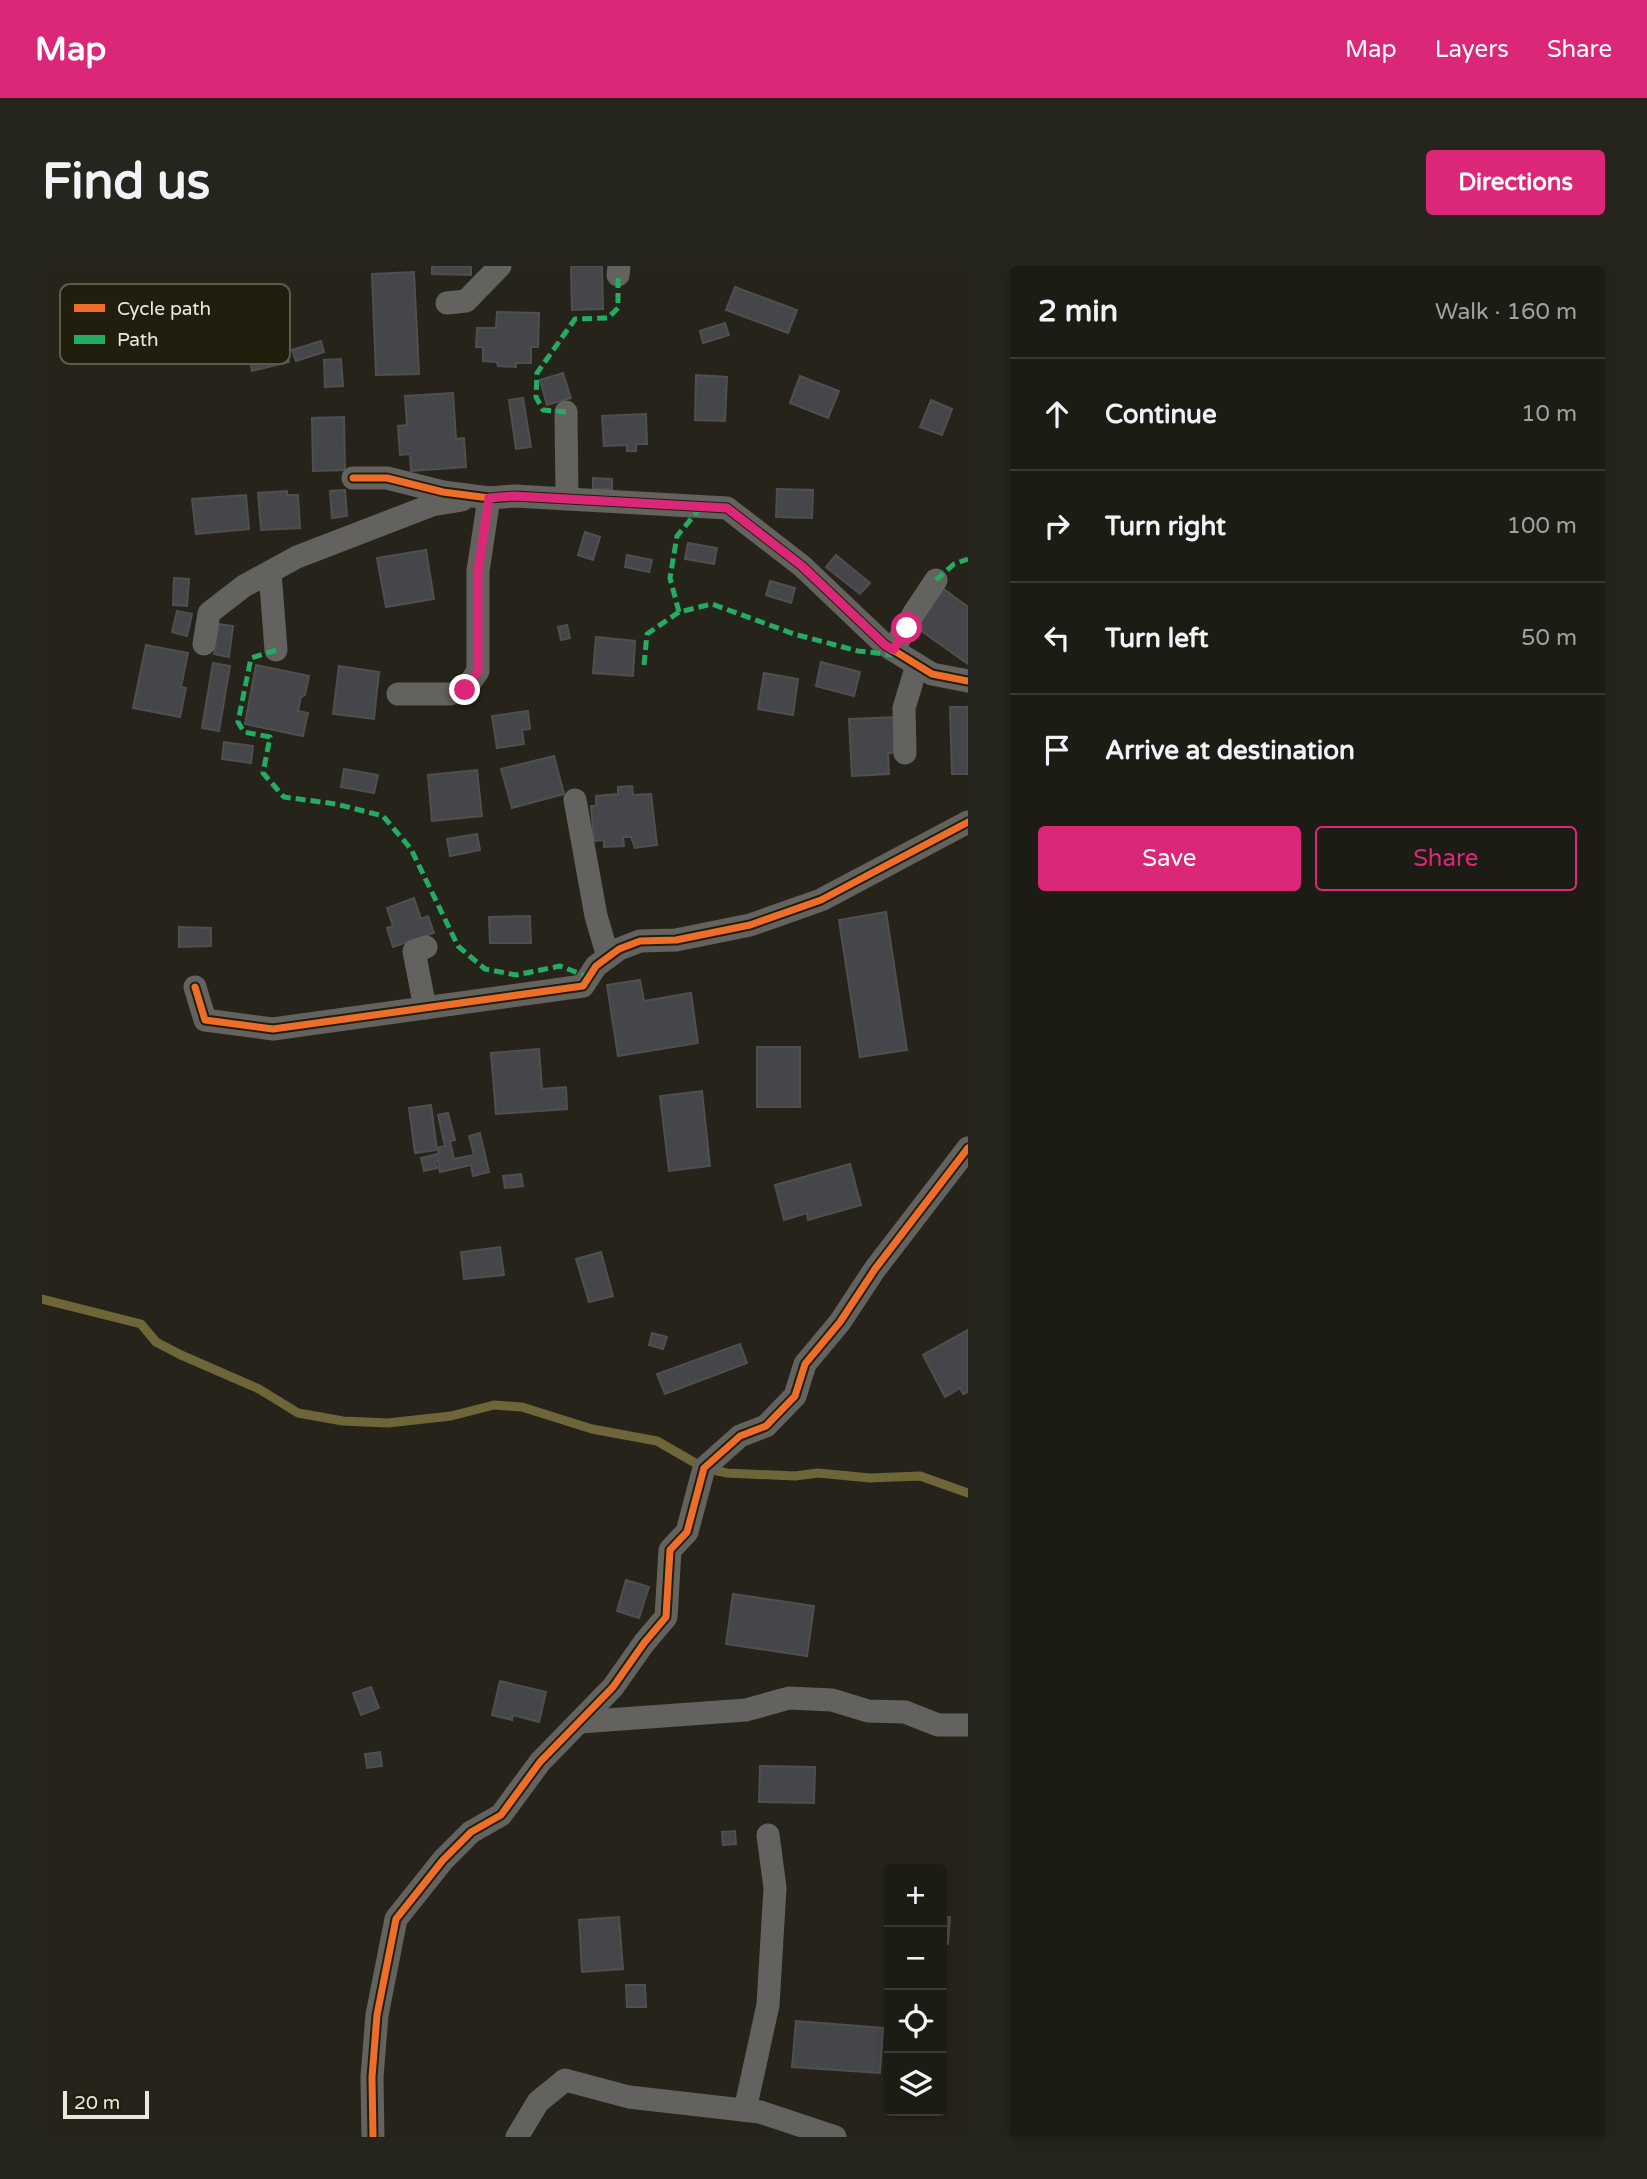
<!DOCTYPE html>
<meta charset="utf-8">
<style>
:root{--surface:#1c1b14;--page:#25241d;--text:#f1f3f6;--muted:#a0a1a0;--line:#3a3934;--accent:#db2777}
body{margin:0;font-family:"Varela Round",sans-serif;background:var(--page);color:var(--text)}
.controls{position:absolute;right:21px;bottom:21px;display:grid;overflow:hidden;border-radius:7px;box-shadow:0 4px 10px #0003}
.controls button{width:63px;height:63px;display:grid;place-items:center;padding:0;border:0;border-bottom:2px solid var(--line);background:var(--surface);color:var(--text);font:35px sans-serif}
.scale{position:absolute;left:21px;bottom:18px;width:86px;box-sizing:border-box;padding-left:7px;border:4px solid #e9e8dd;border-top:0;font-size:19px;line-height:24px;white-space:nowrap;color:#e9e8dd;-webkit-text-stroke:5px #201e0d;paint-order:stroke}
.stop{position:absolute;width:21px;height:21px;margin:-16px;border:5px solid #db2777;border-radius:50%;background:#fff}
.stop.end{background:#db2777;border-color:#fff;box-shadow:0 2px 7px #0008}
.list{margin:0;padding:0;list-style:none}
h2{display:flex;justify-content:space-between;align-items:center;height:91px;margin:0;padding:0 28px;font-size:30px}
h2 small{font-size:23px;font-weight:400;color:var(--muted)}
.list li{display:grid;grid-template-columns:46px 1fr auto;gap:21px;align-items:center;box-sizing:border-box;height:112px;padding:0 28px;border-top:2px solid var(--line)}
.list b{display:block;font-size:26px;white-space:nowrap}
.list em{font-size:23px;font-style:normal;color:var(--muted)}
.actions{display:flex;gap:14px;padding:21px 28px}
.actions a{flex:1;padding:16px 0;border:2px solid var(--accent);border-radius:7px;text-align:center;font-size:24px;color:var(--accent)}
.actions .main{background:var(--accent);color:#fff}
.icon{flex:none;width:38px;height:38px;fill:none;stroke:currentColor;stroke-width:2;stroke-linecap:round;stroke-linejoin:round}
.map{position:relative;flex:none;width:926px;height:1871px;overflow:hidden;border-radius:7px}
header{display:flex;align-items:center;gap:42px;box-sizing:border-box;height:98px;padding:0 35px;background:var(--accent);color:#fff}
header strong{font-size:33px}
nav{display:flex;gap:38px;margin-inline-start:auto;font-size:24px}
.intro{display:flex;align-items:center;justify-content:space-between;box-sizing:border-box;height:168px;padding:0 42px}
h1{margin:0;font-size:49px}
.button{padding:18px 32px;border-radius:7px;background:var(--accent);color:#fff;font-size:24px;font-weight:700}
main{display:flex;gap:42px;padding:0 42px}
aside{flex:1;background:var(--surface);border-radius:7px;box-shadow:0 4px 10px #0003}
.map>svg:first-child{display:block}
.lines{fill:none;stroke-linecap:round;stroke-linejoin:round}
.stream{stroke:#6e6638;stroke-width:9}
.building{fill:#45464a;stroke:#4f4f4e;stroke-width:2}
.minor{stroke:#63625e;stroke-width:23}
.quiet{stroke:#26ab63;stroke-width:5;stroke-dasharray:10 5;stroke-linecap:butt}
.cycleway-casing{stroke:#201e0d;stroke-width:11}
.cycleway{stroke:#ee6e29;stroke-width:7}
.route{stroke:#db2777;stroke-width:9}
.key{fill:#201e0d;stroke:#5c5b4b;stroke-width:2}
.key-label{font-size:19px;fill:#e9e8dd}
</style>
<header>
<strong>Map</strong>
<nav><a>Map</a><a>Layers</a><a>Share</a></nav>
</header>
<div class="intro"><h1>Find us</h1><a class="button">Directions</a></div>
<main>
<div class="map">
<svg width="926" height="1871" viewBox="0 0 926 1871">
<rect width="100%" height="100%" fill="#26241a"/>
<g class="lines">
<polyline class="stream" points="0,1033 99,1058 114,1076 139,1089 217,1123 256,1147 301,1155 346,1157 409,1150 452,1139 480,1141 550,1163 615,1175 662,1202 685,1207 753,1210 776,1207 828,1212 878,1210 926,1227"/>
</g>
<g class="building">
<polygon points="390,0 429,0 429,9 390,8"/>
<polygon points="529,0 560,0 561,43 530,44"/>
<polygon points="372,6 377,108 334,109 330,8"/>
<polygon points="693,21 755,44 746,67 684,44"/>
<polygon points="455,46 497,47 496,81 489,81 489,97 474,97 474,101 456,100 455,96 441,95 441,81 434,81 435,62 454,62"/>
<polygon points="683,57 687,69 661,77 658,65"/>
<polygon points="220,75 222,85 244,80 247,96 210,105 204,78"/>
<polygon points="279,75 282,86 254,95 250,84"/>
<polygon points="299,93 301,120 283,121 282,94"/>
<polygon points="521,107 529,132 505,139 498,114"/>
<polygon points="654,109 685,111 683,155 653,154"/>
<polygon points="758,110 797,125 786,152 748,137"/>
<polygon points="411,127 414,173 422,172 424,201 369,205 368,188 358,189 356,160 365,159 363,130"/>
<polygon points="481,132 489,181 474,183 467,134"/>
<polygon points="889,134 910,143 900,169 878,161"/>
<polygon points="604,148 605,178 594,178 594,185 585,185 585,179 562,180 560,150"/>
<polygon points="302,151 303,204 271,205 270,152"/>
<polygon points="551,212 570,213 570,223 551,223"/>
<polygon points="735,223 771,224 770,252 734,251"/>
<polygon points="303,224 305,250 290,252 288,225"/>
<polygon points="245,225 245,229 256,229 258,262 219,264 216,227"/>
<polygon points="204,229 207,263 154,268 150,233"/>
<polygon points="543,266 558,271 551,294 536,289"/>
<polygon points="646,277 675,282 672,298 643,293"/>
<polygon points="384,284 392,333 344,341 335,292"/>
<polygon points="585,289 610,294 607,306 583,301"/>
<polygon points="794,289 828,317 818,328 784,301"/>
<polygon points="132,312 147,313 145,340 131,339"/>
<polygon points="728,315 753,322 749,337 724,329"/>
<polygon points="899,321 926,341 926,398 871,359"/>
<polygon points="135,345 150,348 145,370 130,366"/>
<polygon points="177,358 191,360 187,391 172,388"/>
<polygon points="525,359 528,372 519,374 516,361"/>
<polygon points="554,371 593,375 591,410 551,407"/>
<polygon points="104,379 146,387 139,421 144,422 138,451 91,442"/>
<polygon points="779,396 818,406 812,430 774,420"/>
<polygon points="171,397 188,400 177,465 160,462"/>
<polygon points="214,399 267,410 263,429 259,431 256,445 266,447 261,470 203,458"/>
<polygon points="297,400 337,406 332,453 291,448"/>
<polygon points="722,407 756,413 751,449 716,443"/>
<polygon points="908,441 926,441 926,508 910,508"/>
<polygon points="486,445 488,463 480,464 482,478 455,482 450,450"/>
<polygon points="856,451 858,486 846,487 847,508 810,510 807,453"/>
<polygon points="182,476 211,480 209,497 180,493"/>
<polygon points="512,490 522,528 470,542 459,503"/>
<polygon points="302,503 336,509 332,527 299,521"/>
<polygon points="435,504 440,550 390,555 386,509"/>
<polygon points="590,520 591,529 609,528 615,579 593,582 589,571 581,571 582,580 562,581 562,574 552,575 549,540 554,540 554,530 576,528 576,521"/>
<polygon points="435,568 438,584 408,590 405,573"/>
<polygon points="372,632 379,653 386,650 392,667 351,681 345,662 351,660 345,642"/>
<polygon points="844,646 865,784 818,791 797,654"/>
<polygon points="488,650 489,677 448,677 447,651"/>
<polygon points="137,661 169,662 169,680 137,681"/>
<polygon points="598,714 602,735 649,727 656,777 576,790 565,719"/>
<rect x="715" y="781" width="43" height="60"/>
<polygon points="497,783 500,823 524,821 525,843 454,848 449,787"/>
<polygon points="660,825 668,900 627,905 618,830"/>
<polygon points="389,839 395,884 373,887 367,842"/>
<polygon points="406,847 413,874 408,875 412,893 432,889 427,870 438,867 447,906 431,910 429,899 398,906 396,895 393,896 395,902 382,905 379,892 396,888 397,881 403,880 396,849"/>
<polygon points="808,898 819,939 766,954 765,947 742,954 733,919"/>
<polygon points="479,908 481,920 463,922 461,910"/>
<polygon points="458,981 462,1009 422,1013 419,986"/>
<polygon points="559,986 571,1030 547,1036 534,993"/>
<polygon points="926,1064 926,1126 921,1128 918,1122 903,1131 881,1089"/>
<polygon points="610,1067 625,1071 621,1083 607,1079"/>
<polygon points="698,1078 705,1097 623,1128 615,1108"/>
<polygon points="584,1314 607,1321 597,1352 575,1345"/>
<polygon points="691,1328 772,1340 765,1390 684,1378"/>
<polygon points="458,1415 504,1426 497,1456 471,1449 470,1454 450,1449"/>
<polygon points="329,1421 337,1442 319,1449 311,1427"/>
<polygon points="338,1486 340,1500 325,1502 323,1488"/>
<polygon points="718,1500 773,1501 772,1537 717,1536"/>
<polygon points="693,1565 694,1578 681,1579 680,1566"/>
<polygon points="900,1650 908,1651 906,1678 900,1679"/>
<polygon points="577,1651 581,1703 540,1706 537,1654"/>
<polygon points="584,1719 603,1719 604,1741 585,1741"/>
<polygon points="754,1755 841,1762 838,1807 750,1801"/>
</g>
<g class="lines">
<g class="minor">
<polyline points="576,9 577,0"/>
<polyline points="405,37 424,35 458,0"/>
<polyline points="524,146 525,233"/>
<polyline points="311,212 345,212 401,226 447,232 473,230 685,242 760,300 843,379 890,408 926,415"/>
<polyline points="228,306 234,384"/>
<polyline points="162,378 167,347 202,320 255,291 390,239 420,234"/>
<polyline points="851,384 872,347 894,314"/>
<polyline points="356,428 408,428 423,424 436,405 436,305 447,232"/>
<polyline points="863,487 862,442 875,399"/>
<polyline points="533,534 554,650 566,691"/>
<polyline points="153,721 163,754 231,763 541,720 554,700 577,683 598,675 634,674 708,659 779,634 926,556"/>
<polyline points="383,742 372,685 384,681"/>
<polyline points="538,1456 704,1444 747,1432 790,1434 826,1445 863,1446 896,1459 926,1459"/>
<polyline points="703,1844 726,1739 733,1622 726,1569"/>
<polyline points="331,1871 330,1811 335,1749 354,1653 401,1594 429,1566 459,1549 498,1496 571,1421 602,1377 624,1351 628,1284 645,1266 662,1202 698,1170 724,1160 753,1130 763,1098 798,1056 833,1003 926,882"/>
<polyline points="475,1871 496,1836 523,1814 587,1831 718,1846 793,1871"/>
</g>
<g class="quiet">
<polyline points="524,146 501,144 494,131 495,107 533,53 566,52 576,42 576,9"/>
<polyline points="894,314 912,298 926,293"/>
<polyline points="637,346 628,312 635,270 659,241"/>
<polyline points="234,384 209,392 196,456 202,466 228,471 221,507 242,531 294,538 341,550 369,583 416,680 443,703 474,709 518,700 547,711"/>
<polyline points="602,399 605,368 637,346 670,338 752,368 816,385 853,389"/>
</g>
<defs>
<g id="cycleway">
<polyline points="311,212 345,212 401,226 447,232 473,230 685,242 760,300 843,379 890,408 926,415"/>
<polyline points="153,721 163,754 231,763 541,720 554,700 577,683 598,675 634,674 708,659 779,634 926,556"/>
<polyline points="331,1871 330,1811 335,1749 354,1653 401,1594 429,1566 459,1549 498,1496 571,1421 602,1377 624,1351 628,1284 645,1266 662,1202 698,1170 724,1160 753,1130 763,1098 798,1056 833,1003 926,882"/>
</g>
</defs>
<use href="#cycleway" class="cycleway-casing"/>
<use href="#cycleway" class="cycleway"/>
</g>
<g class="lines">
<polyline class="route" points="423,424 436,405 436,305 447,232 472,230 685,242 760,300 843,379 851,384 865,362"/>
</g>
<rect x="18" y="18" width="230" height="80" rx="10" class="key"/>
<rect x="32" y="38" width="31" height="8" fill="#ee6e29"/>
<rect x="32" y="69" width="31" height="9" fill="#26ab63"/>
<g class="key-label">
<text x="75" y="49">Cycle path</text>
<text x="75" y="80">Path</text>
</g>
</svg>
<div class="controls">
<button>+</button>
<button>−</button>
<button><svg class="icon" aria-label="locate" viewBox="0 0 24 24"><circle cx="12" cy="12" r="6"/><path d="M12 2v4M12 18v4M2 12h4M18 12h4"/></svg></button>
<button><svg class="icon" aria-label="layers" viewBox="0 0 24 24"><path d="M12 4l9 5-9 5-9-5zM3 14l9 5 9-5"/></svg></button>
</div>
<div class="scale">20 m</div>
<div class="stop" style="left:865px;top:362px"></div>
<div class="stop end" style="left:423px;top:424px"></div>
</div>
<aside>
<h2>2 min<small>Walk · 160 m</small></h2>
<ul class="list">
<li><svg class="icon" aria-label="ahead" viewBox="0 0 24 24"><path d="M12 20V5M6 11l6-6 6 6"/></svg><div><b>Continue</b></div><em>10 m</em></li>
<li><svg class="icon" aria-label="right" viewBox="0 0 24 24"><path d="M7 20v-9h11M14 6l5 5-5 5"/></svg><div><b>Turn right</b></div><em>100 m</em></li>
<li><svg class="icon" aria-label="left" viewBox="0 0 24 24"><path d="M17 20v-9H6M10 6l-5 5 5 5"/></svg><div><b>Turn left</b></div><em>50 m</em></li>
<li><svg class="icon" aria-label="arrive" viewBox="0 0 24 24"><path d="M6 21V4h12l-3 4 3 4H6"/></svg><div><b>Arrive at destination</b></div></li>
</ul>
<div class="actions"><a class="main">Save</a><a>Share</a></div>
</aside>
</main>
